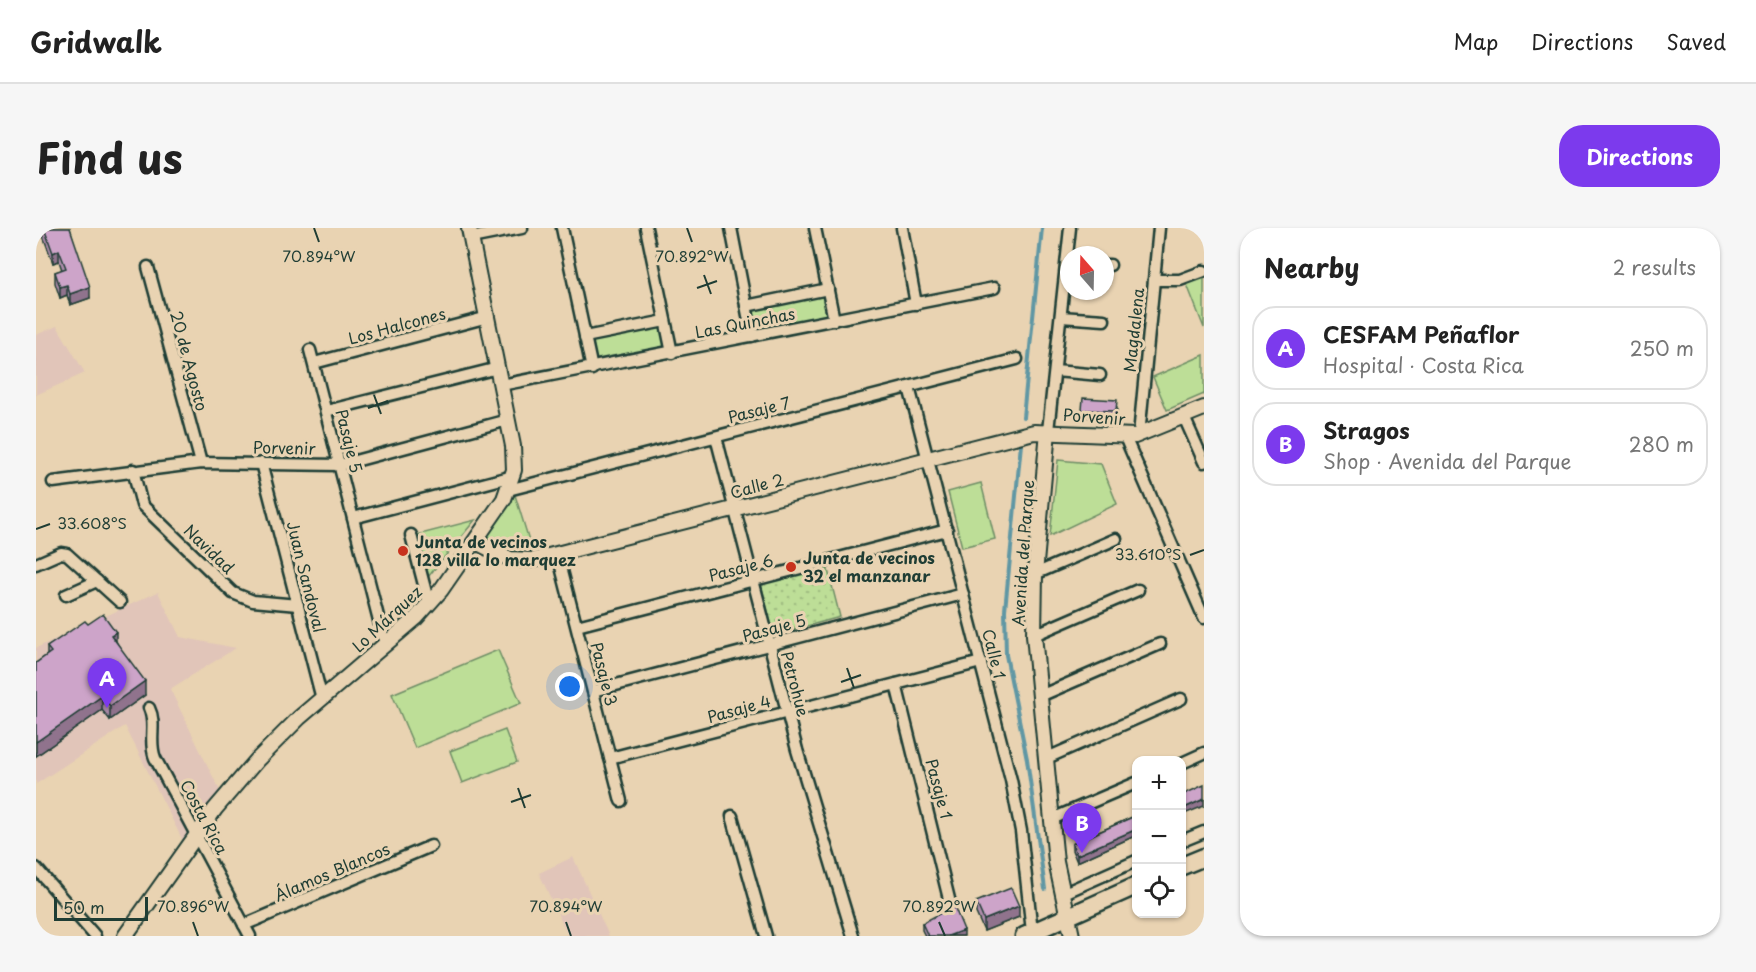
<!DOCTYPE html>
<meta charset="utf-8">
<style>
:root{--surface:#fff;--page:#f6f6f6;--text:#222;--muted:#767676;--line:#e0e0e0;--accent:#7c3aed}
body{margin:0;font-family:"Playpen Sans",sans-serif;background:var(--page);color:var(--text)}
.controls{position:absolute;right:18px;bottom:18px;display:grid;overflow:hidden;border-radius:12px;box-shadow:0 2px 4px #0004}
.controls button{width:54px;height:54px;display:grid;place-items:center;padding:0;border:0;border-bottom:2px solid var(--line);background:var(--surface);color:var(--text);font:30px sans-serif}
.compass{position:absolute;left:1024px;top:18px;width:54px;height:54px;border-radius:50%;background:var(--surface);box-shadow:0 2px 4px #0004;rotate:340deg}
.scale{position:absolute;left:18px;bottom:15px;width:94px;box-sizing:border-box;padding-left:6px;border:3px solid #1f3d34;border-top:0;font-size:16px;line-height:21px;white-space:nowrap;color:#1f3d34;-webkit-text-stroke:4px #e9d3b2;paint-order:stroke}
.you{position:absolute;left:534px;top:459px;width:21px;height:21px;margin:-15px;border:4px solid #fff;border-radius:50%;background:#1a73e8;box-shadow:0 0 0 9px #1a73e833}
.badge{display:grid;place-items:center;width:39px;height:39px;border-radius:50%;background:var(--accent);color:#fff;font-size:20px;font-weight:700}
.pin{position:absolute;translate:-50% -50px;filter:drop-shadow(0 2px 3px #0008)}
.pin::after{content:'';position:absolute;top:32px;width:21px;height:18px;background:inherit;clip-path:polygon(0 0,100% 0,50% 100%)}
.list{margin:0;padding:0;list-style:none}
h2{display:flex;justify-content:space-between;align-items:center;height:78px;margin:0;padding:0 24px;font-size:26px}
h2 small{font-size:20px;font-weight:400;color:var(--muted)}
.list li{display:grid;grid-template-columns:39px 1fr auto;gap:18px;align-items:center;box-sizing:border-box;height:84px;margin:0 12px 12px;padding:0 12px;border:2px solid var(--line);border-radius:24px}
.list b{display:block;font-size:22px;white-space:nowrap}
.list p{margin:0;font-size:20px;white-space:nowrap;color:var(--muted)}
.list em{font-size:20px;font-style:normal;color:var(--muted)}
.icon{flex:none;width:33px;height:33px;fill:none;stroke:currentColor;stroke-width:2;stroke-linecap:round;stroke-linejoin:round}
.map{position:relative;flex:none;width:1168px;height:708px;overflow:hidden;border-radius:24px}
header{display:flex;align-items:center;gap:36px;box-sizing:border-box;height:84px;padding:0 30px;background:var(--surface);border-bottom:2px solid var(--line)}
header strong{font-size:28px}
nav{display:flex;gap:33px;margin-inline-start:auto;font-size:21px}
.intro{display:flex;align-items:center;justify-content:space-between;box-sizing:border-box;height:144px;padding:0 36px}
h1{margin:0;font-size:42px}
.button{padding:15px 27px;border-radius:24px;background:var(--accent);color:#fff;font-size:21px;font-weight:700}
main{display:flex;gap:36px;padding:0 36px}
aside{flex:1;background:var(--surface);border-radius:24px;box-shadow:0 2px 4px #0004}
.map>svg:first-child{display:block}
.built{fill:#e1c5b9}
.grass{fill:#bdde97;stroke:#6e8e66;stroke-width:1.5}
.park{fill:url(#park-dots);stroke:#6e8e66;stroke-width:1.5}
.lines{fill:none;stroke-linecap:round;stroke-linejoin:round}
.stream{stroke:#6097a4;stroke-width:4}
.minor-casing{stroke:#1f3d34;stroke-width:15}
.tertiary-casing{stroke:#1f3d34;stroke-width:18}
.primary-casing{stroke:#1f3d34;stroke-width:21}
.minor{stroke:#e9d3b2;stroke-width:10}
.tertiary{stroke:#e9d3b2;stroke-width:14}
.primary{stroke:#e9d3b2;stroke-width:16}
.wall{fill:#b08dad;stroke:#1f3d34;stroke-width:1.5}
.shaded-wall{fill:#90738d;stroke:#1f3d34;stroke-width:1.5}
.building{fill:#cda4c9;stroke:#1f3d34;stroke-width:1.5}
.ticks{fill:none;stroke:#1f3d34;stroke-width:2}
.poi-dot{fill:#c8321e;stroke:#e9d3b2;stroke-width:2}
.labels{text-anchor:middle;stroke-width:6;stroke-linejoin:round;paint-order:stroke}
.street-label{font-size:16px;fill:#1f3d34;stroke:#e9d3b2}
.poi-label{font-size:16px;font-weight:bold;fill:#1f3d34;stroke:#e9d3b2;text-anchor:start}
.ticks-label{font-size:15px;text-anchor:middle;fill:#1f3d34;stroke:#e9d3b2;stroke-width:6;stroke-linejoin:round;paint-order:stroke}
</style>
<header>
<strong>Gridwalk</strong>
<nav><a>Map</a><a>Directions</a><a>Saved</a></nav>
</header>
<div class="intro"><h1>Find us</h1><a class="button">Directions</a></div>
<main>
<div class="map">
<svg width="1168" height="708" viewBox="0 0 1168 708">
<defs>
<pattern id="park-dots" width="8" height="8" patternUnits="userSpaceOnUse" patternTransform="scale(1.5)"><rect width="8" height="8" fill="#bdde97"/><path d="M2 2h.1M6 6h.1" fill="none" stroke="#a2bf83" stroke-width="1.8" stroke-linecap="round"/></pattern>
</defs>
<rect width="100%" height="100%" fill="#e9d3b2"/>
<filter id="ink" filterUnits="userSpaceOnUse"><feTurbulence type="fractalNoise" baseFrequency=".0167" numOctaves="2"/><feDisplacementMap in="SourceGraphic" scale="12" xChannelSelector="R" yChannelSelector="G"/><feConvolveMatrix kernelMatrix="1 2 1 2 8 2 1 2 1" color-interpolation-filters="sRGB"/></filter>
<g filter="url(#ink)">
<g class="built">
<polygon points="21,98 49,145 0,167 0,107"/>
<polygon points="122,364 144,409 200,420 134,461 184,563 147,613 89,498 0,556 0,420"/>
<polygon points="537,629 573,708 532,708 503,645"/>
</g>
<g class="grass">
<polygon points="1168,47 1168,100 1150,54"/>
<polygon points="787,65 793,89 719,103 714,80"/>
<polygon points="625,98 629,121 559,136 554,113"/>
<polygon points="1168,127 1168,166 1131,182 1117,149"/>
<polygon points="1022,232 1065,236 1081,276 1014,308"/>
<polygon points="945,255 959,311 926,319 912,264"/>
<polygon points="479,267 496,322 475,324 449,312"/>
<polygon points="439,292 392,349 381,307"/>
<polygon points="462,422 485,475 379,520 356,466"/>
<polygon points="469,502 481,534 426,555 414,523"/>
</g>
<polygon class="park" points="791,338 804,389 738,407 725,356"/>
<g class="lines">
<g class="stream">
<polyline points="987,189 1006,0"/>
<polyline points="985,216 969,382 970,427 991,531 1009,661"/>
</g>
<defs>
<g id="minor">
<polyline points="526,0 556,141"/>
<polyline points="610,0 636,125"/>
<polyline points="695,0 716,108"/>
<polyline points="779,0 798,92"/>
<polyline points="866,0 880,76"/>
<polyline points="435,10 486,0"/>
<polyline points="1069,37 1074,37"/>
<polyline points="112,39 165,235"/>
<polyline points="1118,52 1144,52 1168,43"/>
<polyline points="710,78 792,61"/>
<polyline points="1025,89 1068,92"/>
<polyline points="549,109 629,93"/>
<polyline points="274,122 349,416"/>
<polyline points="278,135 452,89"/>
<polyline points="1019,143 1064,147"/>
<polyline points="465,157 958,60"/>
<polyline points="873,159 975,552 985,603 996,704"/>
<polyline points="290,183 462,140"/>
<polyline points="1148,189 1168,234"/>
<polyline points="1012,203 1034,0"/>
<polyline points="1103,207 1123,0"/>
<polyline points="680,209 761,522 817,708"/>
<polyline points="1089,209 1168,390"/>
<polyline points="225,235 286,471"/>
<polyline points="97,242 106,277 197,365 217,373 262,377"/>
<polyline points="17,254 165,235 304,237 472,192"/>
<polyline points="472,262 981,131"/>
<polyline points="317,290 477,248"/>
<polyline points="375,307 393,376"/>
<polyline points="522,327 585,573"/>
<polyline points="0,336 25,325 31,326 84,374"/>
<polyline points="999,346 1080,311"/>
<polyline points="30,367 61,353"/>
<polyline points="541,398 911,302"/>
<polyline points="998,407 1102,362"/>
<polyline points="860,456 914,675"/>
<polyline points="557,463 927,366"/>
<polyline points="1004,468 1124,416"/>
<path d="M113,480C121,496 112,513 119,530L214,708"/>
<polyline points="574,530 945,434"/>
<polyline points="1011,530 1145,471"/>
<polyline points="1146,535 1168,525"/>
<polyline points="696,588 730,708"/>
<polyline points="1016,591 1100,555"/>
<polyline points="1146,613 1168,604"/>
<polyline points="0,640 59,708"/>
<polyline points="1026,666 1100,633"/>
<polyline points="208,697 395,618"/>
</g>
<g id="tertiary">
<polyline points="1012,203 999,346 998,407 1020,634 1036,708"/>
<polyline points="440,314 474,331 497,332 998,204 1099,208 1168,180"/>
<polyline points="89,708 179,581 221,532 263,490 380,390 405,362 468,271 478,242 477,218 433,0"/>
</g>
<g id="primary">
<polyline points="1146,638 1168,629"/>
<polyline points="988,708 1100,658"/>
</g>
</defs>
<use href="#minor" class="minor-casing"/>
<use href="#tertiary" class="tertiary-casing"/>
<use href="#primary" class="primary-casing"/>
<use href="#minor" class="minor"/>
<use href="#tertiary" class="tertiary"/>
<use href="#primary" class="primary"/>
</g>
<g class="wall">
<polygon points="6,0 34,0 54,70 34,77 31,67 24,70 19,55 19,44 26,42 23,33 17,35 6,5"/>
<polygon points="1081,180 1080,191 1046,189 1046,182"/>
<polygon points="52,396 80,413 109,467 74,492 66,482 0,528 0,435 11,427 11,419"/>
<polygon points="1101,587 1101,607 1041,634 1036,622 1036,616"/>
<polygon points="940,674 983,689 948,703 940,685"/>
<polygon points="886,695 928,708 889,708 886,702"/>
</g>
<g class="shaded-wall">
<polygon points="23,22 23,33 17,35 17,25"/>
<polygon points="31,57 31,67 24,70 24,59"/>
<polygon points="54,59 54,70 34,77 34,66"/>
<polygon points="80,404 80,418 75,407"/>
<polygon points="109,453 109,467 74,492 74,478"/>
<polygon points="66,468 66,482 0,528 0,514"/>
<polygon points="1168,571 1168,578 1146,587 1146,581"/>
<polygon points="1101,601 1101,607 1041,634 1041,627"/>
<polygon points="983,678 983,689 948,703 948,692"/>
<polygon points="928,702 928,708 912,708"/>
</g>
<g class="building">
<polygon points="8,0 34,0 54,59 34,66 31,57 24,59 19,44 30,40 23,22 17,25"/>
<polygon points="1047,170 1081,172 1080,183 1046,182"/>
<polygon points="67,386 80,404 75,407 109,453 74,478 66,468 0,514 0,435 15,424 11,419 49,393 52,396"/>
<polygon points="1168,557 1168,571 1146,581 1146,567"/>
<polygon points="1101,587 1101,601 1041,627 1036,616"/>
<polygon points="975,660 983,678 948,692 940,674"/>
<polygon points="918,678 928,702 912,708 892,708 886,695"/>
</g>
</g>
<path class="ticks" d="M278,0L283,14M651,0L656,14M668,47L675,66M661,60L681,53M338,167L345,186M332,180L352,173M0,301L14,296M1154,327L1168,322M811,440L818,460M805,454L825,447M482,560L489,580M475,574L495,567M157,694L162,708M530,694L535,708M903,694L909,708"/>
<g class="poi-dot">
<circle cx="367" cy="323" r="6"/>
<circle cx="755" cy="339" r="6"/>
</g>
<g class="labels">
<g class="street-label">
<text transform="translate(709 95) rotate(-11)" y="6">Las Quinchas</text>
<text transform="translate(361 98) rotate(-15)" y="6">Los Halcones</text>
<text transform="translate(1098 102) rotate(-84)" y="6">Magdalena</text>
<text transform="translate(153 133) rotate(75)" y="6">20 de Agosto</text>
<text transform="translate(723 182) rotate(-14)" y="6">Pasaje 7</text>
<text transform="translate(1058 189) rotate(4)" y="6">Porvenir</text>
<text transform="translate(313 213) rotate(76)" y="6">Pasaje 5</text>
<text transform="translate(248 220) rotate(1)" y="6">Porvenir</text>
<text transform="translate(721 258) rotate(-15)" y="6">Calle 2</text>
<text transform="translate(173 321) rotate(44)" y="6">Navidad</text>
<text transform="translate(987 325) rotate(-86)" y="6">Avenida del Parque</text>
<text transform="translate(705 340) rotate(-14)" y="6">Pasaje 6</text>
<text transform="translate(270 349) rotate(76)" y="6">Juan Sandoval</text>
<text transform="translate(351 391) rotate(-43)" y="6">Lo Márquez</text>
<text transform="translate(738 400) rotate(-15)" y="6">Pasaje 5</text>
<text transform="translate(958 426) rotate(76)" y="6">Calle 1</text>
<text transform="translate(568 446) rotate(76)" y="6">Pasaje 3</text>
<text transform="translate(759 456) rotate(75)" y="6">Petrohue</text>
<text transform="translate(703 481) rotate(-15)" y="6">Pasaje 4</text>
<text transform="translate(903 561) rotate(75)" y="6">Pasaje 1</text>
<text transform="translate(168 589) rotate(62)" y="6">Costa Rica</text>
<text transform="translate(296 644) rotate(-23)" y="6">Álamos Blancos</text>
</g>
<g class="poi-label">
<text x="379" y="320">Junta de vecinos<tspan x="379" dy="18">128 villa lo marquez</tspan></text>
<text x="767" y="336">Junta de vecinos<tspan x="767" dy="18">32 el manzanar</tspan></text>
</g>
</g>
<g class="ticks-label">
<text x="283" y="34">70.894°W</text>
<text x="656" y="34">70.892°W</text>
<text x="56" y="301">33.608°S</text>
<text x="1112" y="332">33.610°S</text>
<text x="157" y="684">70.896°W</text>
<text x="530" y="684">70.894°W</text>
<text x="903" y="684">70.892°W</text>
</g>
</svg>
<div class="controls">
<button>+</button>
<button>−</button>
<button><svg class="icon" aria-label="locate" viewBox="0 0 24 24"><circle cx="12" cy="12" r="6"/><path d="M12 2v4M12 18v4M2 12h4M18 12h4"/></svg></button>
</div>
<svg class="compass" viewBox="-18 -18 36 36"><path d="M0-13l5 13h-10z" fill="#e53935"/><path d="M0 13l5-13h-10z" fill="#767676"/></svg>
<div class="scale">50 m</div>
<div class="you"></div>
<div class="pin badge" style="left:71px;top:480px">A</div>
<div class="pin badge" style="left:1046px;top:625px">B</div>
</div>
<aside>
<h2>Nearby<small>2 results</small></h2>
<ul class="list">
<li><span class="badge">A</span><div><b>CESFAM Peñaflor</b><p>Hospital · Costa Rica</p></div><em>250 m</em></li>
<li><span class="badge">B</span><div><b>Stragos</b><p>Shop · Avenida del Parque</p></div><em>280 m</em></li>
</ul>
</aside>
</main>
